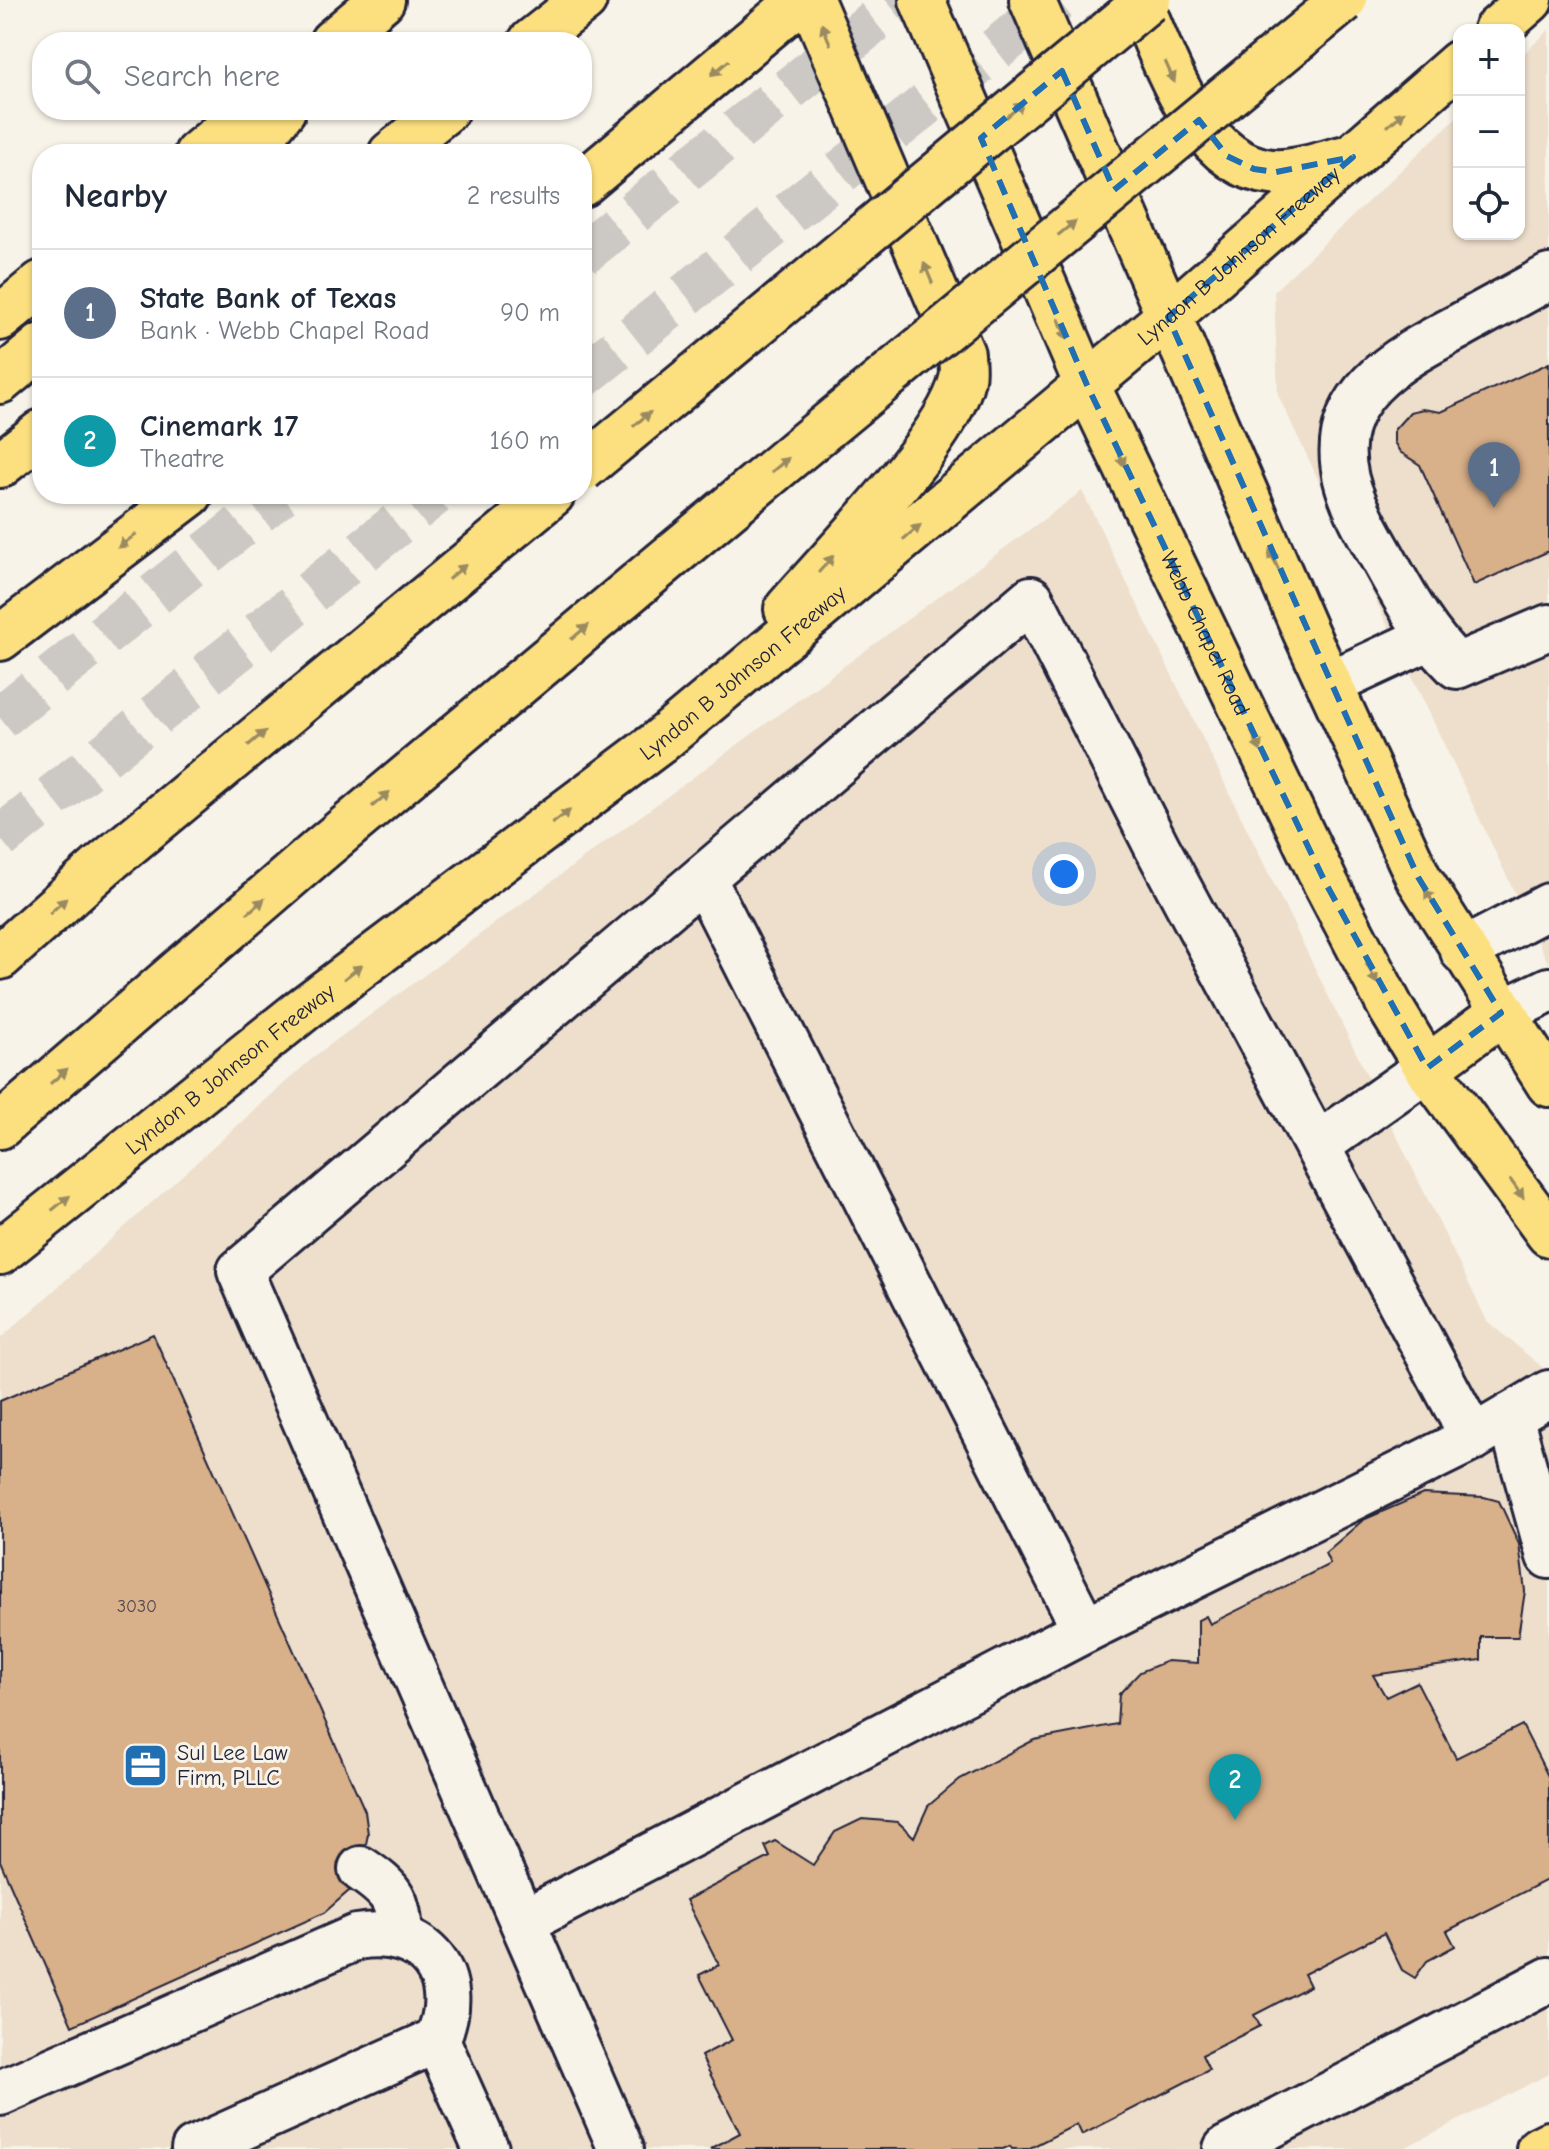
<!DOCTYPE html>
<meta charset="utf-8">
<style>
:root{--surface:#fff;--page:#f2f2f3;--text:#1f2937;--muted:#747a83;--line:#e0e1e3;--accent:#1f6fb2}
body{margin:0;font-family:"Comic Neue",sans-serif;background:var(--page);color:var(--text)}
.controls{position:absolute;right:24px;top:24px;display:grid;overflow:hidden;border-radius:16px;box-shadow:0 2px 6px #0004}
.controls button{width:72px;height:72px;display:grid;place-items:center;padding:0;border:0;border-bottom:2px solid var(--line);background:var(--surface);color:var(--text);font:40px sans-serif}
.you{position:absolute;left:1064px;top:874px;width:28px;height:28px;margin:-20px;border:6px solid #fff;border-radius:50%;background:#1a73e8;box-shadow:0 0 0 12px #1a73e833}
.badge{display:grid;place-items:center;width:52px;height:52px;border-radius:50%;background:var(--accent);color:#fff;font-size:26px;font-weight:700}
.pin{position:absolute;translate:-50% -66px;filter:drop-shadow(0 2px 4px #0008)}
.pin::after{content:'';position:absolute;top:42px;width:28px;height:24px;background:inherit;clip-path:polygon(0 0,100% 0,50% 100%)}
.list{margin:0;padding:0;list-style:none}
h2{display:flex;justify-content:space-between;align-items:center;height:104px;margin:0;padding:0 32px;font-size:34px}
h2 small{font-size:26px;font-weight:400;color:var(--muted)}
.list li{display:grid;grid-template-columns:52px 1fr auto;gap:24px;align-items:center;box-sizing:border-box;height:128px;padding:0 32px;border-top:2px solid var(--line)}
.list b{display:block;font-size:30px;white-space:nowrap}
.list p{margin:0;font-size:26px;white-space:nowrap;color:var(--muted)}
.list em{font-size:26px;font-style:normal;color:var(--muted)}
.icon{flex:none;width:44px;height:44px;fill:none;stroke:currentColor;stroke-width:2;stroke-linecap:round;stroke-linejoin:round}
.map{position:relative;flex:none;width:1549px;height:2149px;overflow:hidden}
.search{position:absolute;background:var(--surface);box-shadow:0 2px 6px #0004;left:32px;top:32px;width:560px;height:88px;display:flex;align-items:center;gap:20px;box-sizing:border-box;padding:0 28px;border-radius:32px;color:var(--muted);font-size:30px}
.panel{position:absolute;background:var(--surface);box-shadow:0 2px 6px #0004;left:32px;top:144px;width:560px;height:360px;border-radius:32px}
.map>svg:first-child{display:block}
.built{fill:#eedfcc}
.building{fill:#d8b089;stroke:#22223b;stroke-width:2}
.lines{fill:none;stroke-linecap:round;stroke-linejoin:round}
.highway-tunnel{stroke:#ccc9c5;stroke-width:44;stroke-dasharray:44 22;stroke-linecap:butt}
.minor-casing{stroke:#22223b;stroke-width:50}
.major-casing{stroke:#22223b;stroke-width:50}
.highway-casing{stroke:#22223b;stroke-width:50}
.minor{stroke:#f7f3e8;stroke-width:44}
.major{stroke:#fce080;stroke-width:44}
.highway{stroke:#fce080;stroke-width:44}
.major-bridge-casing{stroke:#22223b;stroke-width:50;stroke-linecap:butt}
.highway-bridge-casing{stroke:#22223b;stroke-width:50;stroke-linecap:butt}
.major-bridge{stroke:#fce080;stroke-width:44}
.highway-bridge{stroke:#fce080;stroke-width:44}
.oneway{fill:#9a8a61}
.marked{fill:none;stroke:#1f6fb2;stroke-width:6;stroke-dasharray:16 10;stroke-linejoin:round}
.labels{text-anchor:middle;stroke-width:6;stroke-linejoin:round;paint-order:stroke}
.number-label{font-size:18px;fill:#50464e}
.street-label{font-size:22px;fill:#22223b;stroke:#f7f3e8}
.poi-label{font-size:22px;fill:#22223b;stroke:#f7f3e8;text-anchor:start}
</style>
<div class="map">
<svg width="1549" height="2149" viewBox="0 0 1549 2149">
<rect width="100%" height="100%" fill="#f7f3e8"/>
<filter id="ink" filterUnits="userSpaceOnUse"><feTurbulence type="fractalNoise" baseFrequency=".0125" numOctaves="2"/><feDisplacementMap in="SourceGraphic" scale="16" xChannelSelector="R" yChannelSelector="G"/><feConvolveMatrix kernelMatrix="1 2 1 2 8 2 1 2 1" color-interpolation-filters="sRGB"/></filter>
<g filter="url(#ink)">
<g class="built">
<polygon points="1549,30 1549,965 1278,395 1274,291 1459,115 1459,234 1519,234 1519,58"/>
<polygon points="1082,491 1487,1321 1549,1373 1549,2074 1402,2149 0,2149 0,1339 316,1055"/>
</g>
<g class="building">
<polygon points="1549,363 1549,551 1474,585 1420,465 1400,452 1394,442 1394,430 1410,412 1423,409 1441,412"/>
<polygon points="153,1334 365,1811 368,1834 361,1869 350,1890 324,1913 72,2026 0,1861 0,1401"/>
<polygon points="1423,1494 1484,1497 1499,1501 1519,1544 1525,1591 1518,1637 1481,1637 1481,1660 1373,1675 1386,1697 1417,1682 1456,1758 1522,1725 1549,1778 1549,1879 1447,1931 1455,1946 1427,1961 1415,1978 1402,1970 1384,1933 1304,1974 1310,1986 1254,2015 1260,2026 1202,2055 1209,2070 1082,2135 1077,2124 1028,2149 1012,2149 1010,2146 1003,2149 710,2149 740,2133 701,2056 732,2040 699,1975 719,1965 686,1900 770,1857 765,1846 775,1841 813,1865 835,1832 862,1819 898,1822 914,1837 928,1806 960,1779 1034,1740 1117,1724 1119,1694 1140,1672 1167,1661 1198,1663 1198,1620 1206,1616 1210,1624 1330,1564 1325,1553 1363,1520"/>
</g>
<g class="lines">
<g class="highway-tunnel">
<polyline points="582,254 901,0"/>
<polyline points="582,377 1058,0"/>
<polyline points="0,718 281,494"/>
<polyline points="0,838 435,494"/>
</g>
<defs>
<g id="minor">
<path d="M1549,277C1519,294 1488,310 1458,327C1397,359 1326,397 1346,479C1352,503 1364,525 1376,546C1401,590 1420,630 1457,666L1549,627"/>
<polyline points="1329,684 1428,638"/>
<polyline points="703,878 1085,1630"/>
<polyline points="1463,951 1549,906"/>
<polyline points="1501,1013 1549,990"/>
<polyline points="1318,1145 1427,1068"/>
<polyline points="1510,1416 1549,1556"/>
<path d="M361,1869C393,1891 398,1898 400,1936"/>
<polyline points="523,1922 1085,1630 1473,1438 1549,1393"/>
<polyline points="437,2040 486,2149"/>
<path d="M0,2093L357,1937C425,1925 466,1977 437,2040L194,2149"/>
<polyline points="621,2149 240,1271 1031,599 1157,847 1473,1438"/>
<polyline points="1226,2149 1549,1980"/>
</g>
<g id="major">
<path id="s1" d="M922,0L1087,385L1325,882L1392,1010L1427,1068L1549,1234"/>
<polyline points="1032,0 1305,631 1418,877 1549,1084"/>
<path d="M1139,0C1164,58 1198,166 1272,172C1297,174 1327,162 1351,157"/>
<polyline points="1496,30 1530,0"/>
<polyline points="332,42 382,0"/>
<polyline points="531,42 584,0"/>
<polyline points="197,154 250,110"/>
<polyline points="248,154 283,110"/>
<polyline points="391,154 446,110"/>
<polyline points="0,318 42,283"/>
<polyline points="0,381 42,346"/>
<polyline points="0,465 42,432"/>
<path d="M787,609C831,558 949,439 962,379C964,371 962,362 962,354L811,0"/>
<polyline points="1427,1068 1501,1013"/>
<polyline points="0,1126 321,849"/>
<path id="s2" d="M0,1252L305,1008L658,743L1168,317L1459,63"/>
<polyline points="1539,2149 1549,2144"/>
</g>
<g id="highway">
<polyline points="582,184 801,0"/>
<polyline points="0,638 190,494"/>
<polyline points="0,957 103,865 552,494"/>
</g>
</defs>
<use href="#minor" class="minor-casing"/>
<use href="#major" class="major-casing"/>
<use href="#highway" class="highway-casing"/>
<use href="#minor" class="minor"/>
<use href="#major" class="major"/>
<use href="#highway" class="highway"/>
<defs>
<polyline id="major-bridge" points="321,849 797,451 1344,0"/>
<polyline id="highway-bridge" points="582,469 1148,0"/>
</defs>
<use href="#major-bridge" class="major-bridge-casing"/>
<use href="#highway-bridge" class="highway-bridge-casing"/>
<use href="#major-bridge" class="major-bridge"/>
<use href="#highway-bridge" class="highway-bridge"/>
</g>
<defs><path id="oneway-solid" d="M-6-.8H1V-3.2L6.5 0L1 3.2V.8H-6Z" transform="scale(2)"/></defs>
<g class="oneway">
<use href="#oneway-solid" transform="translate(826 34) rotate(-113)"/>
<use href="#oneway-solid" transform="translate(720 68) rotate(140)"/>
<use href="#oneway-solid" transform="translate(1170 72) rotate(66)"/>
<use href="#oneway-solid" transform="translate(1015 110) rotate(-40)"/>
<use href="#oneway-solid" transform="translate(1396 119) rotate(-41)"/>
<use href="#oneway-solid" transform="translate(1067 228) rotate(-39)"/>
<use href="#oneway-solid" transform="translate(928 273) rotate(-113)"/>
<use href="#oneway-solid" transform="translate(1063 329) rotate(67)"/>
<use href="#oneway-solid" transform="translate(642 419) rotate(-40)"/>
<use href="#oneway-solid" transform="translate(1120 456) rotate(65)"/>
<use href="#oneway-solid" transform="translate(780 465) rotate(-40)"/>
<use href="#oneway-solid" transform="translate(912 532) rotate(-40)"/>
<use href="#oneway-solid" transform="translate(127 541) rotate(143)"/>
<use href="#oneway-solid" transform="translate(1274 560) rotate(-114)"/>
<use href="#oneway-solid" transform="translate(826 564) rotate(-49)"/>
<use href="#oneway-solid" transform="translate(457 572) rotate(-40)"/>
<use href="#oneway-solid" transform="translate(580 632) rotate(-40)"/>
<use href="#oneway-solid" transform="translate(257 738) rotate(-40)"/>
<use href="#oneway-solid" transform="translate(1256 741) rotate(65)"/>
<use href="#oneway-solid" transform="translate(381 799) rotate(-40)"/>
<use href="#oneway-solid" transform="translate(561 817) rotate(-37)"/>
<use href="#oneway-solid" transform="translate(1431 899) rotate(-122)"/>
<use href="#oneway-solid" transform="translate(58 906) rotate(-42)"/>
<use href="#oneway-solid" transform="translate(256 906) rotate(-41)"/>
<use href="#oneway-solid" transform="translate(353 972) rotate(-37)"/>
<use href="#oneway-solid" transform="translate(1372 974) rotate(61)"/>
<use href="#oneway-solid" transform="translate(59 1076) rotate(-41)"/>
<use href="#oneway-solid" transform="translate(1517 1189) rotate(54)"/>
<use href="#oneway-solid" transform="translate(61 1203) rotate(-39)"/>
</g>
</g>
<path class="marked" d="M1062,71L1114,190L1199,120L1227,156L1254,169L1276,172L1353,157L1168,317L1418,877L1501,1013L1427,1068L1325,882L1087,385L981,138Z"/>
<defs>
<symbol id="office-square" viewBox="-11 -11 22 22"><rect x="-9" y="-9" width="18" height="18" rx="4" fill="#1f6fb2" stroke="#f7f3e8"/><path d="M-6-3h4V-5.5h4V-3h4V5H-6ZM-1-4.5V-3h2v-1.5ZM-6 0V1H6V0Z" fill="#fff"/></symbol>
</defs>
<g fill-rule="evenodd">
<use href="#office-square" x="120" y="1740" width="51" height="51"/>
</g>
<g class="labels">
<g class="number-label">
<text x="137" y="1612">3030</text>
</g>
<g class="street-label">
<text dy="8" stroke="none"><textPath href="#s2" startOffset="1590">Lyndon B Johnson Freeway</textPath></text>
<text dy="8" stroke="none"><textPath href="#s1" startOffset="694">Webb Chapel Road</textPath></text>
<text dy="8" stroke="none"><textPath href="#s2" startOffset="942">Lyndon B Johnson Freeway</textPath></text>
<text dy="8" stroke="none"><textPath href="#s2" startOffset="294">Lyndon B Johnson Freeway</textPath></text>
</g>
<g class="poi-label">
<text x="177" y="1760">Sul Lee Law<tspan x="177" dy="25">Firm, PLLC</tspan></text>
</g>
</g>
</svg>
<div class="controls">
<button>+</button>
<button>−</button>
<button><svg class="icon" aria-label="locate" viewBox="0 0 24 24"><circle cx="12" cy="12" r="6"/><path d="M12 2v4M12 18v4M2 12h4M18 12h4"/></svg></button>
</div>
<div class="you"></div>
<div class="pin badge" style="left:1494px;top:508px;background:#5c6f8a">1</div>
<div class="pin badge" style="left:1235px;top:1820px;background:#0f9aa8">2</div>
<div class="search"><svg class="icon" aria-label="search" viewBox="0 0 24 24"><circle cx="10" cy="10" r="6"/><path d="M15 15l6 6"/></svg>Search here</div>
<section class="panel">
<h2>Nearby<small>2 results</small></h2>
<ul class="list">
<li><span class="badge" style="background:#5c6f8a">1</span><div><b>State Bank of Texas</b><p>Bank · Webb Chapel Road</p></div><em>90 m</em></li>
<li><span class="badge" style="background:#0f9aa8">2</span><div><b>Cinemark 17</b><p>Theatre</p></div><em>160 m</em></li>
</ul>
</section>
</div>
